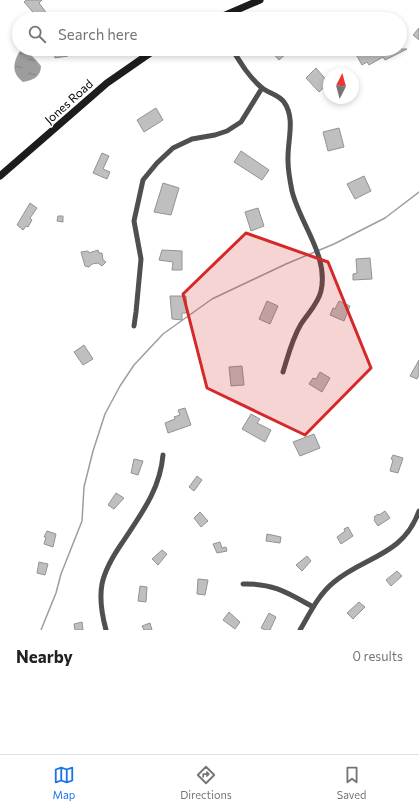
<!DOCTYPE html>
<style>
:root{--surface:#fff;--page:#f2f2f2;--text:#202124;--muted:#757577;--line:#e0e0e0;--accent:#1a73e8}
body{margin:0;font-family:Commissioner,sans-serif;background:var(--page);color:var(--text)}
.compass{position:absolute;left:323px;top:68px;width:36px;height:36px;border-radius:50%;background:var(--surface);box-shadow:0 2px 6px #0003;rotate:6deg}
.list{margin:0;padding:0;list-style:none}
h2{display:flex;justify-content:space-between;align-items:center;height:52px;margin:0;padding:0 16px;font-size:17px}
h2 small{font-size:13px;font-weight:400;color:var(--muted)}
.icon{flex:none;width:22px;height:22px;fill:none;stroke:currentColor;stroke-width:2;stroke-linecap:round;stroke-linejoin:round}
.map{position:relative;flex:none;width:419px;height:630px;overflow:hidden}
.search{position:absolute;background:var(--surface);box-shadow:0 2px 6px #0003;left:12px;right:12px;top:12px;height:44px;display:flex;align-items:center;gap:10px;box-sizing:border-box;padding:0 14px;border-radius:22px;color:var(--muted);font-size:15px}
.sheet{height:124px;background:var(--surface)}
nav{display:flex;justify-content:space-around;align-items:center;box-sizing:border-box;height:56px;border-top:1px solid var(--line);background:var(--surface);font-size:11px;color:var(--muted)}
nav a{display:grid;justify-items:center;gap:2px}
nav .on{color:var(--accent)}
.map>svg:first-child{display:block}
.water{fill:url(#water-ripples)}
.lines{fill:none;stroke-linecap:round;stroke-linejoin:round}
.stream{stroke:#9d9d9d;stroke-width:1.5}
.building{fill:#bfbfbf;stroke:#939393}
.street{stroke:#4f4f4f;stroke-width:5}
.secondary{stroke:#1c1c1c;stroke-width:7}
.marked{fill:#d62828;fill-opacity:0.2;stroke:#d62828;stroke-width:3;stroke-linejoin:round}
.labels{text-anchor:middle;stroke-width:3;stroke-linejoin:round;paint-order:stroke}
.street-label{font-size:12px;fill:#000;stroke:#fff}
</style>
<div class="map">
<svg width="419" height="630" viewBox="0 0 419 630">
<defs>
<pattern id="water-ripples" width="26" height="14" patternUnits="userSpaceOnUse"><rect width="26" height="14" fill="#9d9d9d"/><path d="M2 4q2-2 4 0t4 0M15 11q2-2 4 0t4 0" fill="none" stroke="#858585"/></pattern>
</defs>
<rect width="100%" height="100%" fill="#fff"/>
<path class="water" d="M24,50C31,54 36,60 41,66C41,77 33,80 23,82C11,73 13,62 20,51Z"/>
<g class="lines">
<polyline class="stream" points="41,630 56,593 61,574 82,521 84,487 93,451 105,414 120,386 134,365 163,334 212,299 286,264 334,244 385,218 419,192"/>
</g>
<g class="building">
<polygon points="26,0 42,0 39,3 51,19 39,19 24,2"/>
<polygon points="419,28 419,40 413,35"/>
<polygon points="54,49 67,49 68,56 55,58"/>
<polygon points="269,49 284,49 287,53 279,60"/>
<polygon points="353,49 363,49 364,51 367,49 407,49 385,60 383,57 369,65 367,62 362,65"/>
<polygon points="316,68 329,83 319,92 306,78"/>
<polygon points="156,108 163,120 144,132 137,120"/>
<polygon points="339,128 344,147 328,151 323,132"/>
<polygon points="241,151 269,170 262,180 234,162"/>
<polygon points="102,153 109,156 103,169 110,172 107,179 93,173"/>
<polygon points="364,176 371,191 355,199 347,184"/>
<polygon points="163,183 179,188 171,215 154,212"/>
<polygon points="30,203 37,208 30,218 32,220 28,227 26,226 23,230 17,225"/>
<polygon points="258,208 264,226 251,231 245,212"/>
<polygon points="58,216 63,216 63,222 57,221"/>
<polygon points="98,250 99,253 102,253 103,260 106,262 102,266 98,263 92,264 89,267 85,266 81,252 88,251 89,253"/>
<polygon points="162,250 182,251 182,270 172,270 173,262 159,260"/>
<polygon points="370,258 372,279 353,280 353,274 357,273 356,259"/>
<polygon points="170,296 186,296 187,313 182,313 182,320 172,319"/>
<polygon points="267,301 278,306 270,324 259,319"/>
<polygon points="339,301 350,306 344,321 330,315 333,308 335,309"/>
<polygon points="84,345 93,359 83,365 74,352"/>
<polygon points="419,360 419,375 417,379 410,376"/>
<polygon points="242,366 244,385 231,386 229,367"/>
<polygon points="320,372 330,378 322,392 309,384 313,378 316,379"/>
<polygon points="185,408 191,425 168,433 165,423 175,419 174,417 180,415 178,410"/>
<polygon points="251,414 260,419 257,423 271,430 265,442 242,429"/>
<polygon points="314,434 320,448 300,456 293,442"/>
<polygon points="393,455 403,458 398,473 390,471 393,460 391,459"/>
<polygon points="134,459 143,461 138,475 131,473"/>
<polygon points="197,476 202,480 194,491 189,487"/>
<polygon points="116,493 124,498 114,509 108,505"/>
<polygon points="385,511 390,518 378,526 374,520 375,519 374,517 378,514 379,515"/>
<polygon points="200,512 208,521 201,527 194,518"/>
<polygon points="348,527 353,536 341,544 337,537 345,531 344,529"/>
<polygon points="47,531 56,534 53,547 44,544 46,537 44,537"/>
<polygon points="267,534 281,537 280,543 266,541"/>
<polygon points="220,542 222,548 226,547 227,551 217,553 213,544"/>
<polygon points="162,550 167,554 158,565 152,559"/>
<polygon points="307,556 311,561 302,571 296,565"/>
<polygon points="39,562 48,564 45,575 37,573"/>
<polygon points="397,571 402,576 391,586 386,580"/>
<polygon points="198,579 208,580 205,595 197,594"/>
<polygon points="140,586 147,587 146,602 138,601"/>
<polygon points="359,602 365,607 353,619 347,613"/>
<polygon points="229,612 240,622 235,629 223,620"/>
<polygon points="269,613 276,617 270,630 265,630 261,628"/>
<polygon points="82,622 83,630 75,630 74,624"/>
<polygon points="150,623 152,630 144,630 142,626"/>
</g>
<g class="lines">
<g class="street">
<path d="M232,49C240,62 249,77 261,87C267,93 278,94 284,102C296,119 287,141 288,161C288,171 290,181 292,191C300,224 329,256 321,291C318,304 308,313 301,324C292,339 288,356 283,372"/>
<polyline points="134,326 136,312 141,259 134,221 143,180 157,163 173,148 192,139 215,135 227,131 241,122 262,88"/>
<path d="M243,584C273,583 288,593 313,607"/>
<path d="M106,630C102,615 99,600 102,584C105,569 113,556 122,543C141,514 160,490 163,455"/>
<path d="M300,630C310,613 318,595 334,582C365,556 403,556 419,511"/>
</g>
<g class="secondary">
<polyline points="216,19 260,0"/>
<polyline points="0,176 107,83 156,49"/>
</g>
</g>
<path class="marked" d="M246,233L328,262L371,368L305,435L207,388L183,294Z"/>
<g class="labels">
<g class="street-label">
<text transform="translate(69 102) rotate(-42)" y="4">Jones Road</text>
</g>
</g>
</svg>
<svg class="compass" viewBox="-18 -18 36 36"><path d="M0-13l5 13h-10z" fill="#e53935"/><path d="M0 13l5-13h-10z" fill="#757577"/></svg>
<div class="search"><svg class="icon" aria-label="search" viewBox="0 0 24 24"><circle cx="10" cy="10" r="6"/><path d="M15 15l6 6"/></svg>Search here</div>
</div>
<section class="sheet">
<h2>Nearby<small>0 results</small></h2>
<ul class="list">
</ul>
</section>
<nav>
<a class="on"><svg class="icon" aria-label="map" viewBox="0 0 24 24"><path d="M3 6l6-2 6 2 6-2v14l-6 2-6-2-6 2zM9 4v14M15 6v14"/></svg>Map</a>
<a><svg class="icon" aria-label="directions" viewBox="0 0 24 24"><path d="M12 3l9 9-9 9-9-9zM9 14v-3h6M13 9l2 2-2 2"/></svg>Directions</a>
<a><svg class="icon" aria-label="saved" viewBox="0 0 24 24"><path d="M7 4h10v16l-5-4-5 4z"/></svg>Saved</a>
</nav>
